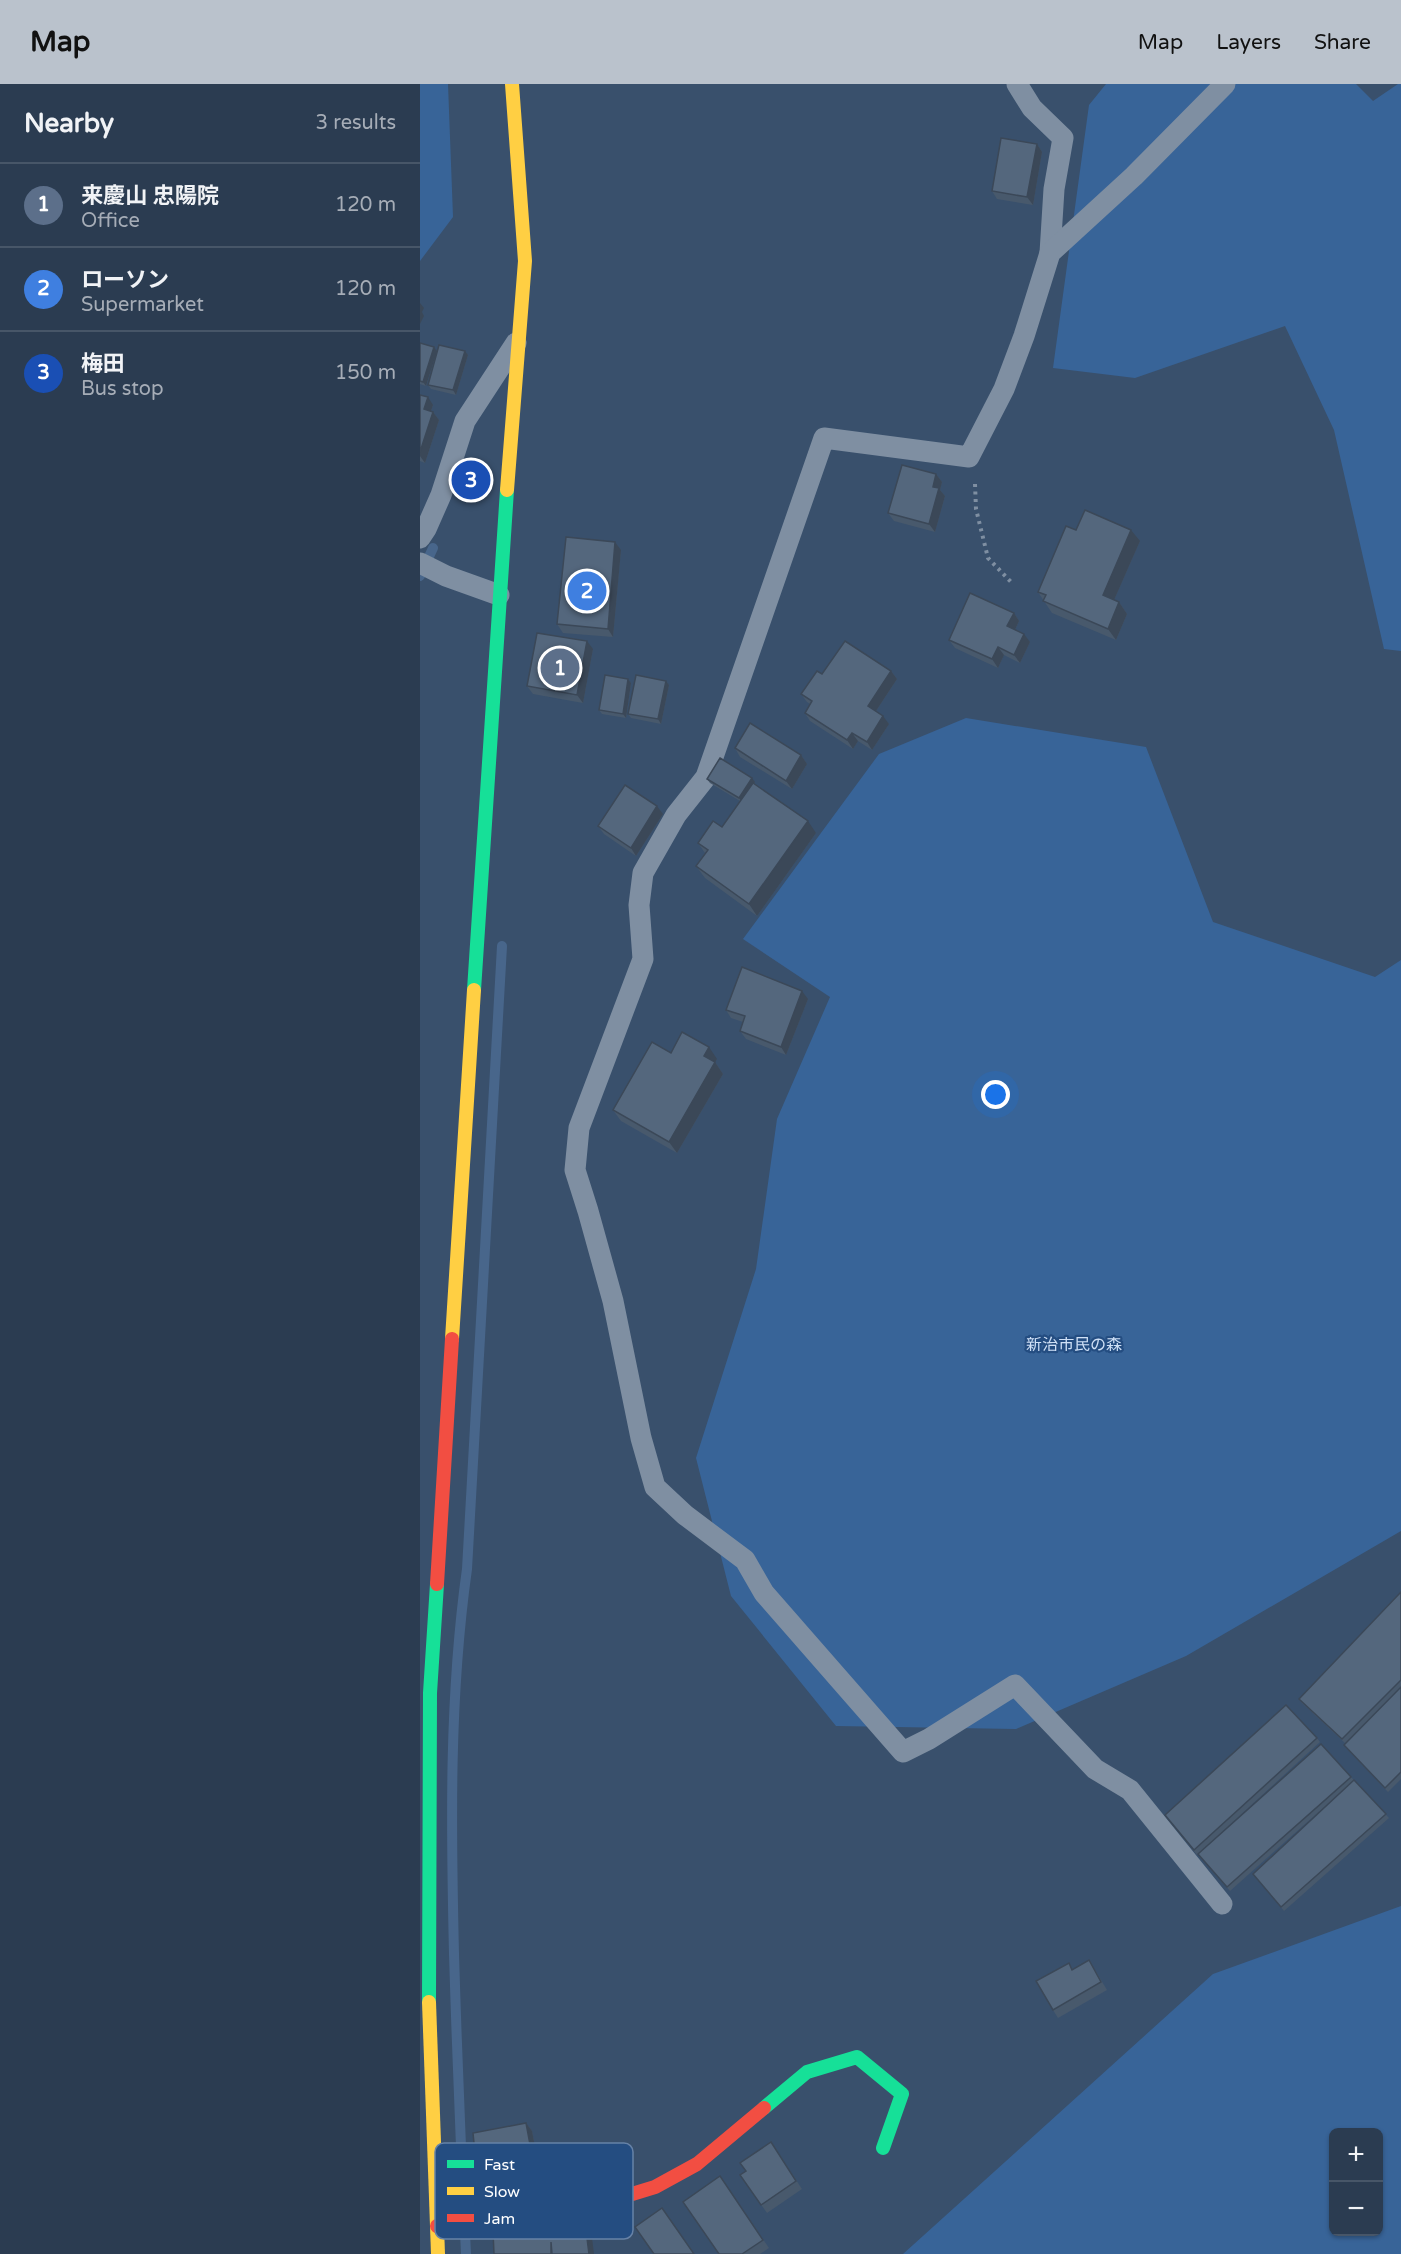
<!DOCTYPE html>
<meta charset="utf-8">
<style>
:root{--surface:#2b3c51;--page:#37475b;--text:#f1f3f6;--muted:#a6adb7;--line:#475668;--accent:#bac2cc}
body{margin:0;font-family:"Varela Round","Noto Sans JP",sans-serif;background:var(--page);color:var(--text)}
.controls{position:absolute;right:18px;bottom:18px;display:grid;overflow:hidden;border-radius:9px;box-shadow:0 2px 4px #0004}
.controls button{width:54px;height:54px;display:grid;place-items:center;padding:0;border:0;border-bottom:2px solid var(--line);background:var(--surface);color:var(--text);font:30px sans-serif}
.you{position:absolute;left:576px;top:1011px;width:21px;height:21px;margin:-15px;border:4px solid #fff;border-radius:50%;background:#1a73e8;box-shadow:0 0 0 9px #1a73e833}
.badge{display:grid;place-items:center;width:39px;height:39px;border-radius:50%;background:var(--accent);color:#fff;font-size:20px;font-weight:700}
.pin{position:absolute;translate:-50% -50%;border:3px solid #fff;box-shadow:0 2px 6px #0006}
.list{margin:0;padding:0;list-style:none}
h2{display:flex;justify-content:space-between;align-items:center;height:78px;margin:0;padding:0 24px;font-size:26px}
h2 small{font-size:20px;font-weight:400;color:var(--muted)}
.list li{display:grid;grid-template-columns:39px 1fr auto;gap:18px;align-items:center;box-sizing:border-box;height:84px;padding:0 24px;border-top:2px solid var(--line)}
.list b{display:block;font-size:22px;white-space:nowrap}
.list p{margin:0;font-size:20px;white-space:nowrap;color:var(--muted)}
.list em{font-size:20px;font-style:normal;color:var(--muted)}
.map{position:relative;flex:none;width:981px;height:2170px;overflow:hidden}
header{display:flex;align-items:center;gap:36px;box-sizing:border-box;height:84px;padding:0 30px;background:var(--accent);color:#111}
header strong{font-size:28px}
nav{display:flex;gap:33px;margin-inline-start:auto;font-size:21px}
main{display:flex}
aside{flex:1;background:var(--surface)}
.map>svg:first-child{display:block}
.green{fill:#386498;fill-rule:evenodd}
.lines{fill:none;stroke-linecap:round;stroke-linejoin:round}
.stream{stroke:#48668b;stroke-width:10}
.path{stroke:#7f8fa2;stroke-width:4;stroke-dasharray:3 4.5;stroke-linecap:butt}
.lane{stroke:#7f8fa2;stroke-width:21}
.fast{stroke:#16e098;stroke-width:14}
.slow{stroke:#ffcf43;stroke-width:14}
.jam{stroke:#f24e42;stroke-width:14}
.wall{fill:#48596c}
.shaded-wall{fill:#3b4858}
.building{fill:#54677d;stroke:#3b4858;stroke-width:1.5}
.labels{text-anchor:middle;stroke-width:4.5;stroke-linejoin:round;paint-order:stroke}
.park-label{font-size:16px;fill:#cfe0f6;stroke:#244d81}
.key{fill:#244d81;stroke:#6682a7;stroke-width:1.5}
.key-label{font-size:16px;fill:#fff}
</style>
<header>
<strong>Map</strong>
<nav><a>Map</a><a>Layers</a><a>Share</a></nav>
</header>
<main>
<aside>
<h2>Nearby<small>3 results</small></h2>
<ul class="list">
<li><span class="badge" style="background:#5c6f8a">1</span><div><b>来慶山 忠陽院</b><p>Office</p></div><em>120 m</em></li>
<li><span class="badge" style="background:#3f7fe0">2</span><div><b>ローソン</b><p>Supermarket</p></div><em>120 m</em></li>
<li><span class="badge" style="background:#1a4fb4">3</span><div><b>梅田</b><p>Bus stop</p></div><em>150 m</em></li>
</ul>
</aside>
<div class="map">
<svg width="981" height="2170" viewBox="0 0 981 2170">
<rect width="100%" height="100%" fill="#39506c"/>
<g class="green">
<polygon points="0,0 28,0 33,133 0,177"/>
<polygon points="686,0 936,0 953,17 978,0 981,0 981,567 964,565 914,346 865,242 715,294 633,284 669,21"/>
<polygon points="546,634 726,663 793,838 955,893 981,876 981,1447 766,1572 596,1645 416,1642 311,1512 276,1374 336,1185 357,1035 410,913 323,855 459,670"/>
<path d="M981,1822V2170H483L793,1890ZM914,2048H958V2148H914Z"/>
</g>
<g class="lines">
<g class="stream">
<polyline points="0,492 13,464"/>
<path d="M46,2170C41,2070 37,1970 34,1870C31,1742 29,1613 47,1485L82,862"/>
</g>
<polyline class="path" points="555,400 556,425 568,474 591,498"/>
<g class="lane">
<polyline points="597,0 612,24 643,54 634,105 630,169"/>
<polyline points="0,454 6,445 21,411 45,337 96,259"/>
<polyline points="0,479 26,492 79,511"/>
<polyline points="802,1820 710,1706 675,1685 595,1601 509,1655 483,1668 344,1509 325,1476 265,1431 235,1403 221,1354 193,1217 168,1127 155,1086 159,1044 223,875 219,821 223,789 256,731 286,693 404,354 549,373 584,305 604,252 630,169 714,92 805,0"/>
</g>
<g class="fast">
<polyline points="54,906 87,406"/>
<polyline points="9,1918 10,1609 17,1500"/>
<polyline points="344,2024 387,1988 437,1973 482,2010 463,2064"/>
</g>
<g class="slow">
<polyline points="87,406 105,177 92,0"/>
<polyline points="32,1255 54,906"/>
<polyline points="9,1918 18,2170"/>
</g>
<g class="jam">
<polyline points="17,1500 32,1255"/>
<polyline points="17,2142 90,2139 163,2125 235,2103 277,2080 344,2024"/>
</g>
</g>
<g class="wall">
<polygon points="617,60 622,68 613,121 577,115 572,107"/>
<polygon points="0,259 14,263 17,267 6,302 0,300"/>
<polygon points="45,267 48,271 36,311 11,305 8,301"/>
<polygon points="0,311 13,321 11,327 13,328 19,336 5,379 0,377"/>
<polygon points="516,390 522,398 520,406 525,412 515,448 474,437 468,429"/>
<polygon points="656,446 720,457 694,516 699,518 707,530 696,556 632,529 618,508"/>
<polygon points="201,466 193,553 143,549 137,540"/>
<polygon points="594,529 599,537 595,546 610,558 600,579 584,571 578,584 535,564 529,556"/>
<polygon points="173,565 163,619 113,610 107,602"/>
<polygon points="471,587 477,595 456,627 469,640 452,666 438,657 433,665 390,637 385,629 390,620 387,618 381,610 402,590"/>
<polygon points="208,595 211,599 206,634 182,630 179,626"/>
<polygon points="246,597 249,601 241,640 211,634 208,630"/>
<polygon points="315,664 381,671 387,680 372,705 320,673"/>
<polygon points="287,695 335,698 334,699 396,749 337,832 285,794 276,782 285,769 278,759 302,743 320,717 290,699"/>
<polygon points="243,730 216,772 184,750 178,742"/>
<polygon points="388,915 366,971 326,955 320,947 323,938 311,934 306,926"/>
<polygon points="251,969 297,975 295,978 303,990 257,1069 201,1037 193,1026"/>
<polygon points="981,1508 981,1695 968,1708 927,1665 924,1661 925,1659 882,1619 879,1615"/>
<polygon points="897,1654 900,1658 777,1771 748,1735"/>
<polygon points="931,1693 969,1734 864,1827 833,1790 920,1709 810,1807 778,1770"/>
<polygon points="669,1876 687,1906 638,1934 633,1926 653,1885"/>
<polygon points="106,2039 112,2047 124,2111 83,2119 77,2110 72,2075 61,2077 55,2069"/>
<polygon points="351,2058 382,2105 347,2129 320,2091 326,2087"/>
<polygon points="300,2092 349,2164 340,2170 299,2170"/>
</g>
<g class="shaded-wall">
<polygon points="617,60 622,68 613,121 607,113"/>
<polygon points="0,219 4,224 2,228 4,232 0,240"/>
<polygon points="14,263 17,267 6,302 3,298"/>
<polygon points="45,267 48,271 36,311 33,306"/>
<polygon points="8,313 13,321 9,333 4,325"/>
<polygon points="13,328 19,336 5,379 0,372 0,368"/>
<polygon points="516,390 522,398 520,406 525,412 515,448 509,440 513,403"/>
<polygon points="711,446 720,457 691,523 683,511"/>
<polygon points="195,458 201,466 193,553 188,545"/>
<polygon points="699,518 707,530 696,556 688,545"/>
<polygon points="594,529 599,537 593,550 587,542"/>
<polygon points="604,550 610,558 600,579 594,571"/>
<polygon points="167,557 173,565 163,619 157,611"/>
<polygon points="578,563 584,571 578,584 572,575"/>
<polygon points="471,587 477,595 454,630 448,622"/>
<polygon points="208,595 211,599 206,634 203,630"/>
<polygon points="246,597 249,601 241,640 238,635"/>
<polygon points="463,632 469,640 452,666 447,658"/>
<polygon points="432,649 438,657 433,665 427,656"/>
<polygon points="381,671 387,680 372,705 366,697"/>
<polygon points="332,694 335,698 322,718 319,714"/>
<polygon points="237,722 243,730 216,772 211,764"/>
<polygon points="388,737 396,749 337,832 329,820"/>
<polygon points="382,907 388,915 366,971 361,963"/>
<polygon points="289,963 297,975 292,983 284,972"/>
<polygon points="295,978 303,990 257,1069 249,1058"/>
<polygon points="106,2039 112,2047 124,2111 118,2103"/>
<polygon points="164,2130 170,2138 174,2170 169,2170"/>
</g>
<g class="building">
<polygon points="581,54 617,60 607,113 572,107"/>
<polygon points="0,259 14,263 3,298 0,297"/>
<polygon points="19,261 45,267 33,306 8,301"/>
<polygon points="0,311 8,313 4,325 13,328 0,368"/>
<polygon points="482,381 516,390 513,403 519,404 509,440 468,429"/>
<polygon points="665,426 711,446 683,511 699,518 688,545 623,517 626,511 618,508 646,442 656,446"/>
<polygon points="146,453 195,458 188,545 137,540"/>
<polygon points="550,509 594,529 587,542 604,550 594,571 578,563 572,575 529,556"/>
<polygon points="117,549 167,557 157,611 107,602"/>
<polygon points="425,557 471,587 448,622 463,632 447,658 432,649 427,656 385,629 392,617 381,610 397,587 402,590"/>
<polygon points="185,591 208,595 203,630 179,626"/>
<polygon points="216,591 246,597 238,635 208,630"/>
<polygon points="330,639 381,671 366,697 315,664"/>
<polygon points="300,674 332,694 319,714 287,695"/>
<polygon points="333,699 388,737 329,820 276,782 288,766 278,759 293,737 302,743"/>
<polygon points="205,701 237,722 211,764 178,742"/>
<polygon points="322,883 382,907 361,963 320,947 325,932 306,926"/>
<polygon points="262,948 289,963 284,972 295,978 249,1058 193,1026 232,958 251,969"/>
<polygon points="981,1508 981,1596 922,1655 879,1615"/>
<polygon points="981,1603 981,1688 965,1704 924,1661"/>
<polygon points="866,1621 897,1654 774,1766 745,1731"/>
<polygon points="901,1660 931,1693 807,1803 778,1770"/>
<polygon points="934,1696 966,1730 861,1823 833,1790"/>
<polygon points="669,1876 681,1898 633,1926 616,1897 649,1879 652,1886"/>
<polygon points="106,2039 118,2103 77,2110 70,2066 55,2069 53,2049"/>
<polygon points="351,2058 376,2097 341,2121 320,2091 326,2087 320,2079"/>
<polygon points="300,2092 343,2156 322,2170 299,2170 263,2118"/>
<polygon points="242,2124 274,2170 234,2170 215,2143"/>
<polygon points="164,2130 169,2170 132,2170 131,2158 131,2170 74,2170 73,2148 122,2145 122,2150 130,2149 128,2136"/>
</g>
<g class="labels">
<g class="park-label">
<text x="654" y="1266">新治市民の森</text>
</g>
</g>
<rect x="15" y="2059" width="198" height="96" rx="9" class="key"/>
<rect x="27" y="2076" width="27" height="8" fill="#16e098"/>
<rect x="27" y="2103" width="27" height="8" fill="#ffcf43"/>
<rect x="27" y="2130" width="27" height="8" fill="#f24e42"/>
<g class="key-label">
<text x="64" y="2086">Fast</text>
<text x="64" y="2113">Slow</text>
<text x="64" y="2140">Jam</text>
</g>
</svg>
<div class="controls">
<button>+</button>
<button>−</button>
</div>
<div class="you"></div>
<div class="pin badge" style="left:140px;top:584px;background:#5c6f8a">1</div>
<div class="pin badge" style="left:167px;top:507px;background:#3f7fe0">2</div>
<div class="pin badge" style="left:51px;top:396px;background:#1a4fb4">3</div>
</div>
</main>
